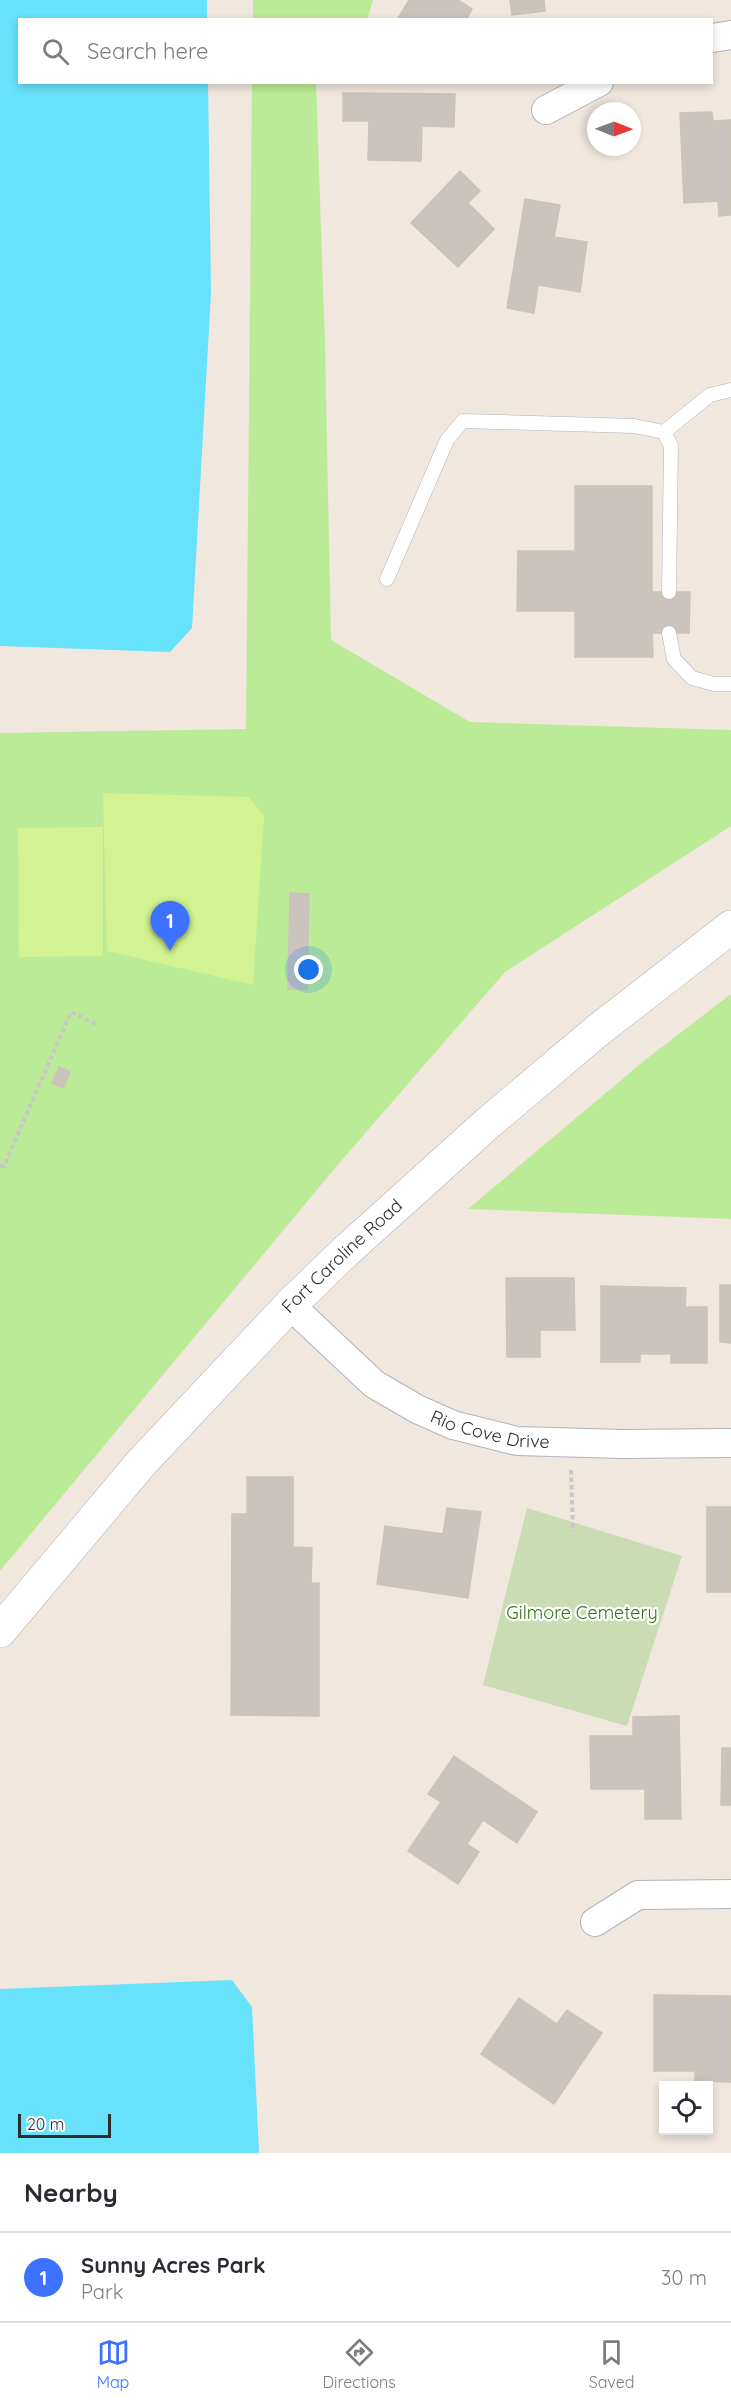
<!DOCTYPE html>
<style>
:root{--surface:#fff;--page:#f7f7f7;--text:#2b2b33;--muted:#7c7c81;--line:#e1e1e2;--accent:#3c72ff}
body{margin:0;font-family:Quicksand,sans-serif;background:var(--page);color:var(--text)}
.controls{position:absolute;right:18px;bottom:18px;display:grid;overflow:hidden;border-radius:0px;box-shadow:0 3px 9px #0003}
.controls button{width:54px;height:54px;display:grid;place-items:center;padding:0;border:0;border-bottom:2px solid var(--line);background:var(--surface);color:var(--text);font:30px sans-serif}
.compass{position:absolute;left:587px;top:102px;width:54px;height:54px;border-radius:50%;background:var(--surface);box-shadow:0 3px 9px #0003;rotate:91deg}
.scale{position:absolute;left:18px;bottom:15px;width:93px;box-sizing:border-box;padding-left:6px;border:3px solid #2d2d2d;border-top:0;font-size:16px;line-height:21px;white-space:nowrap;color:#2d2d2d;-webkit-text-stroke:4px #fff;paint-order:stroke}
.you{position:absolute;left:309px;top:970px;width:21px;height:21px;margin:-15px;border:4px solid #fff;border-radius:50%;background:#1a73e8;box-shadow:0 0 0 9px #1a73e833}
.badge{display:grid;place-items:center;width:39px;height:39px;border-radius:50%;background:var(--accent);color:#fff;font-size:20px;font-weight:700}
.pin{position:absolute;translate:-50% -50px;filter:drop-shadow(0 2px 3px #0008)}
.pin::after{content:'';position:absolute;top:32px;width:21px;height:18px;background:inherit;clip-path:polygon(0 0,100% 0,50% 100%)}
.list{margin:0;padding:0;list-style:none}
h2{display:flex;justify-content:space-between;align-items:center;height:78px;margin:0;padding:0 24px;font-size:26px}
h2 small{font-size:20px;font-weight:400;color:var(--muted)}
.list li{display:grid;grid-template-columns:39px 1fr auto;gap:18px;align-items:center;box-sizing:border-box;height:90px;padding:0 24px;border-top:2px solid var(--line)}
.list b{display:block;font-size:22px;white-space:nowrap}
.list p{margin:0;font-size:20px;white-space:nowrap;color:var(--muted)}
.list em{font-size:20px;font-style:normal;color:var(--muted)}
.icon{flex:none;width:33px;height:33px;fill:none;stroke:currentColor;stroke-width:2;stroke-linecap:round;stroke-linejoin:round}
.map{position:relative;flex:none;width:731px;height:2153px;overflow:hidden}
.search{position:absolute;background:var(--surface);box-shadow:0 3px 9px #0003;left:18px;right:18px;top:18px;height:66px;display:flex;align-items:center;gap:15px;box-sizing:border-box;padding:0 21px;border-radius:0px;color:var(--muted);font-size:22px}
.sheet{height:168px;background:var(--surface)}
nav{display:flex;justify-content:space-around;align-items:center;box-sizing:border-box;height:84px;border-top:2px solid var(--line);background:var(--surface);font-size:16px;color:var(--muted)}
nav a{display:grid;justify-items:center;gap:3px}
nav .on{color:var(--accent)}
.map>svg:first-child{display:block}
.green{fill:#bbeb96}
.cemetery{fill:#cbdbb4}
.pitch{fill:#d2f391}
.water{fill:#68e1fa}
.building{fill:#cbc4be;stroke:#ccc3b7;stroke-width:1.5}
.lines{fill:none;stroke-linecap:round;stroke-linejoin:round}
.lane-casing{stroke:#aeb3be;stroke-width:15}
.street-casing{stroke:#aeb3be;stroke-width:30}
.secondary-casing{stroke:#aeb3be;stroke-width:34}
.path{stroke:#c8c8c8;stroke-width:4;stroke-dasharray:4.5 3;stroke-linecap:butt}
.lane{stroke:#fff;stroke-width:14}
.street{stroke:#fff;stroke-width:28}
.secondary{stroke:#fff;stroke-width:33}
.labels{text-anchor:middle;stroke-width:4.5;stroke-linejoin:round;paint-order:stroke}
.street-label{font-size:18px;fill:#2d2d2d;stroke:#fff}
.park-label{font-size:18px;fill:#307314;stroke:#fff}
</style>
<div class="map">
<svg width="731" height="2153" viewBox="0 0 731 2153">
<rect width="100%" height="100%" fill="#f0e7de"/>
<g class="green">
<polygon points="253,0 373,0 367,20 253,19"/>
<polygon points="252,83 316,83 325,345 331,640 470,722 731,730 731,826 505,972 335,1168 0,1571 0,733 246,729"/>
<polygon points="731,994 731,1219 468,1209 645,1060"/>
</g>
<polygon class="cemetery" points="527,1508 682,1556 627,1726 483,1685"/>
<g class="pitch">
<polygon points="103,793 249,797 264,816 253,985 107,951"/>
<polygon points="103,827 103,956 19,957 18,828"/>
</g>
<g class="water">
<polygon points="0,0 207,0 207,19 20,20 20,82 208,83 211,293 192,628 170,652 0,646"/>
<polygon points="232,1980 252,2007 259,2153 0,2153 0,1989"/>
</g>
<g class="building">
<polygon points="409,0 458,0 472,9 466,20 397,20"/>
<polygon points="510,0 544,0 545,11 512,15"/>
<polygon points="343,93 455,94 454,127 422,126 421,161 368,160 369,121 343,121"/>
<polygon points="712,112 713,121 731,120 731,215 719,216 718,201 684,203 680,113"/>
<polygon points="460,171 480,191 468,203 494,229 458,267 411,223"/>
<polygon points="525,199 560,205 554,237 587,242 580,292 538,285 534,313 507,308"/>
<polygon points="575,486 652,486 652,592 690,592 689,633 652,633 653,657 575,657 575,611 517,611 518,551 575,551"/>
<polygon points="290,893 309,894 307,989 288,989"/>
<polygon points="59,1067 70,1072 63,1088 52,1083"/>
<polygon points="506,1278 574,1278 575,1330 540,1330 540,1357 507,1357"/>
<polygon points="720,1285 731,1285 731,1343 720,1342"/>
<polygon points="601,1286 686,1288 685,1307 707,1307 707,1363 671,1363 671,1354 640,1354 640,1362 601,1362"/>
<polygon points="247,1477 293,1477 293,1547 312,1548 311,1583 319,1583 319,1716 231,1715 232,1514 247,1514"/>
<rect x="707" y="1507" width="24" height="85"/>
<polygon points="447,1508 481,1512 468,1598 377,1584 385,1526 443,1534"/>
<polygon points="679,1716 681,1819 645,1819 645,1789 591,1789 590,1736 633,1736 633,1717"/>
<polygon points="722,1748 731,1748 731,1805 721,1805"/>
<polygon points="454,1756 537,1812 517,1843 483,1820 467,1844 479,1852 458,1884 408,1851 441,1802 428,1794"/>
<polygon points="654,1995 731,1996 731,2082 695,2081 695,2071 654,2071"/>
<polygon points="519,1998 557,2024 567,2010 602,2033 554,2104 481,2054"/>
</g>
<g class="lines">
<defs>
<g id="lane">
<polyline points="664,432 710,395 731,390"/>
<polyline points="387,579 447,440 463,421 634,426 664,432 671,446 669,592"/>
<polyline points="669,633 674,659 692,678 714,684 731,684"/>
</g>
<g id="street">
<polyline points="712,38 731,35"/>
<polyline points="546,110 599,82"/>
<path id="s1" d="M290,1305L374,1384L417,1409L453,1425L517,1441L622,1444L731,1443"/>
<polyline points="595,1922 638,1895 731,1894"/>
</g>
<g id="secondary">
<path id="s2" d="M0,1631L142,1462L290,1305L346,1251L488,1123L597,1031L731,927"/>
</g>
</defs>
<use href="#lane" class="lane-casing"/>
<use href="#street" class="street-casing"/>
<use href="#secondary" class="secondary-casing"/>
<g class="path">
<polyline points="0,1166 4,1166 71,1012 96,1024"/>
<polyline points="571,1470 573,1531"/>
</g>
<use href="#lane" class="lane"/>
<use href="#street" class="street"/>
<use href="#secondary" class="secondary"/>
</g>
<g class="labels">
<g class="street-label">
<text dy="6" stroke="none"><textPath href="#s2" startOffset="508">Fort Caroline Road</textPath></text>
<text dy="6" stroke="none"><textPath href="#s1" startOffset="242">Rio Cove Drive</textPath></text>
</g>
<g class="park-label">
<text x="582" y="1619">Gilmore Cemetery</text>
</g>
</g>
</svg>
<div class="controls">
<button><svg class="icon" aria-label="locate" viewBox="0 0 24 24"><circle cx="12" cy="12" r="6"/><path d="M12 2v4M12 18v4M2 12h4M18 12h4"/></svg></button>
</div>
<svg class="compass" viewBox="-18 -18 36 36"><path d="M0-13l5 13h-10z" fill="#e53935"/><path d="M0 13l5-13h-10z" fill="#7c7c81"/></svg>
<div class="scale">20 m</div>
<div class="you"></div>
<div class="pin badge" style="left:170px;top:951px">1</div>
<div class="search"><svg class="icon" aria-label="search" viewBox="0 0 24 24"><circle cx="10" cy="10" r="6"/><path d="M15 15l6 6"/></svg>Search here</div>
</div>
<section class="sheet">
<h2>Nearby<small></small></h2>
<ul class="list">
<li><span class="badge">1</span><div><b>Sunny Acres Park</b><p>Park</p></div><em>30 m</em></li>
</ul>
</section>
<nav>
<a class="on"><svg class="icon" aria-label="map" viewBox="0 0 24 24"><path d="M3 6l6-2 6 2 6-2v14l-6 2-6-2-6 2zM9 4v14M15 6v14"/></svg>Map</a>
<a><svg class="icon" aria-label="directions" viewBox="0 0 24 24"><path d="M12 3l9 9-9 9-9-9zM9 14v-3h6M13 9l2 2-2 2"/></svg>Directions</a>
<a><svg class="icon" aria-label="saved" viewBox="0 0 24 24"><path d="M7 4h10v16l-5-4-5 4z"/></svg>Saved</a>
</nav>
